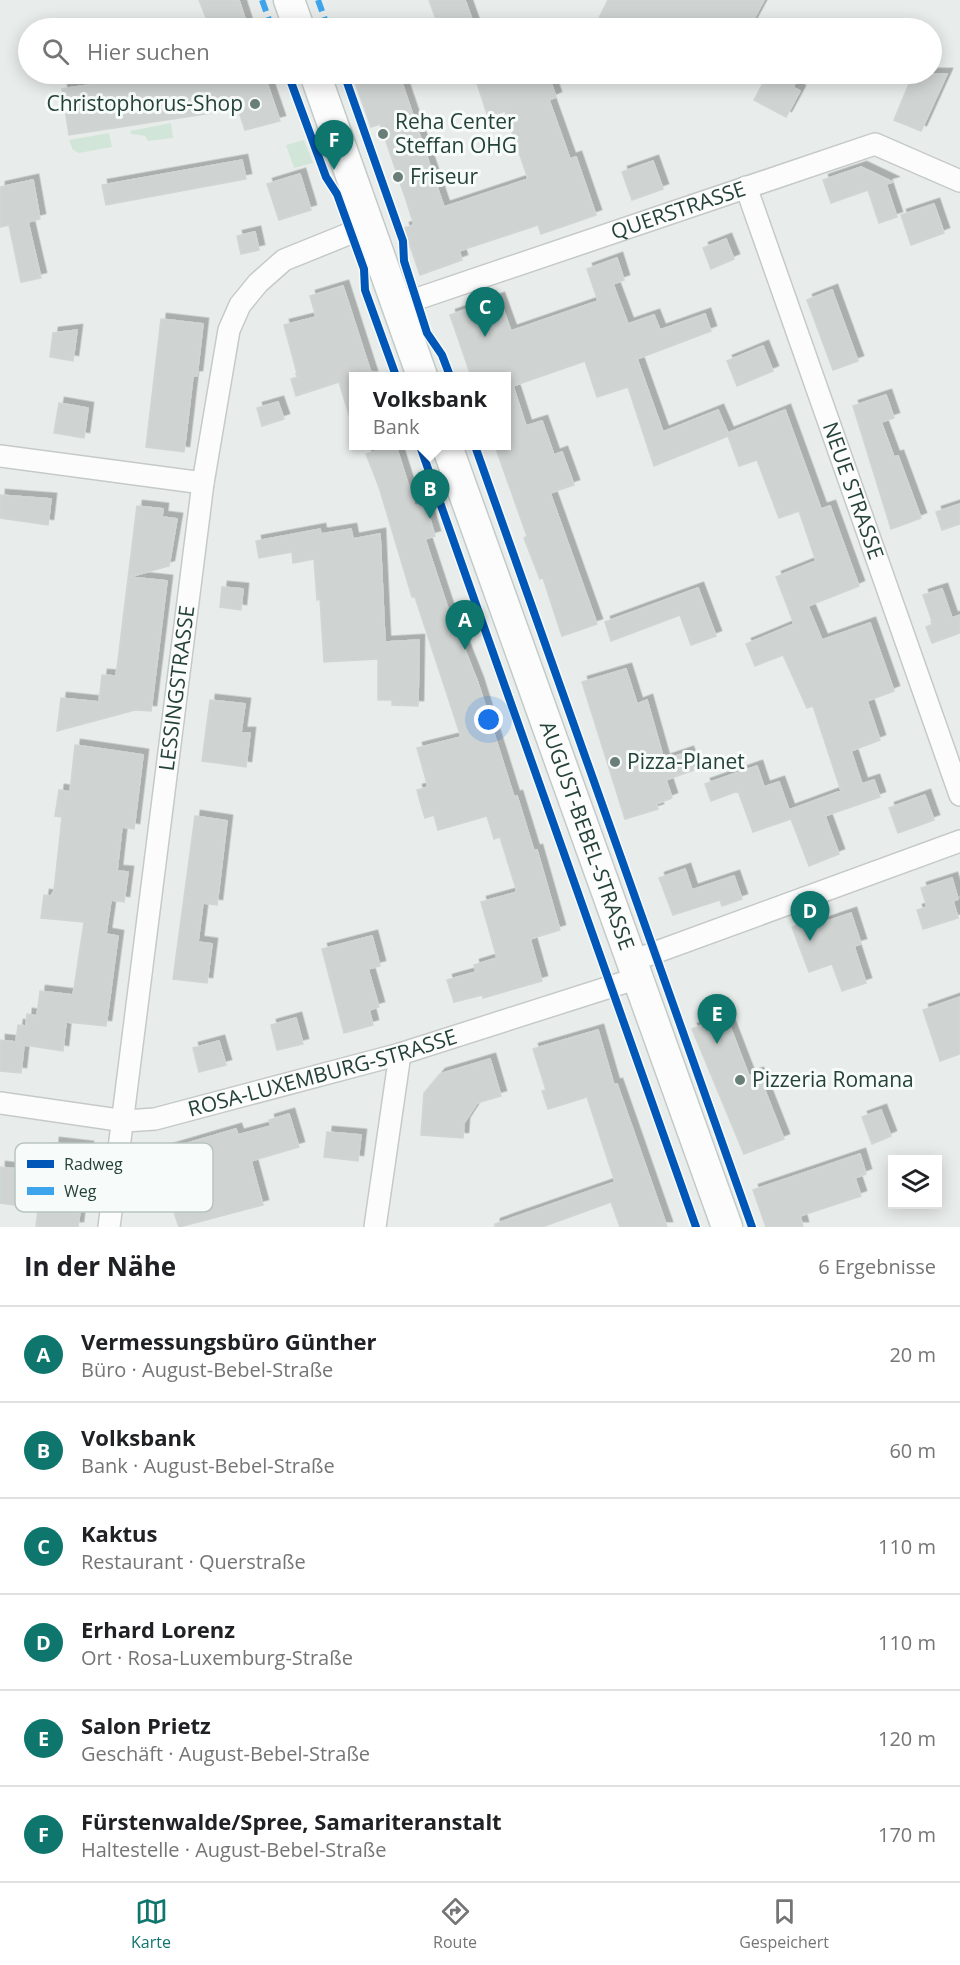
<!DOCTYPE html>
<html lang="de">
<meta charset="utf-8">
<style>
:root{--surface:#fff;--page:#f2f2f2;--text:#202124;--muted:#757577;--line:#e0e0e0;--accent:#0f766e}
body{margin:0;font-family:"Open Sans",sans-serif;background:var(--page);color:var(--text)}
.controls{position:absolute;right:18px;bottom:18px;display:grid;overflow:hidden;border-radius:0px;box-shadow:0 3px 15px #0003}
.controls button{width:54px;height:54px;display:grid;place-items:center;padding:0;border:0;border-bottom:2px solid var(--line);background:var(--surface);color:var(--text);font:30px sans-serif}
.you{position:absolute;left:489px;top:720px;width:21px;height:21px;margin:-15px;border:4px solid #fff;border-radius:50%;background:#1a73e8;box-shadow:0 0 0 9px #1a73e833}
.badge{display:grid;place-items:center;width:39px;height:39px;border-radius:50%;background:var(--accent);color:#fff;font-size:20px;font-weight:700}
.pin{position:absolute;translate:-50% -50px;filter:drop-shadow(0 2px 3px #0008)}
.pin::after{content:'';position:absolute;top:32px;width:21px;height:18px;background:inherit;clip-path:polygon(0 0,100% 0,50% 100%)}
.popup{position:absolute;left:349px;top:372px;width:162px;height:78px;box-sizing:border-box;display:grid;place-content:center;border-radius:0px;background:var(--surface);filter:drop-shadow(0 2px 4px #0005);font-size:20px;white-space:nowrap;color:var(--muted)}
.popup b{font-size:22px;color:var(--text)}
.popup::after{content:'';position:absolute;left:50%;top:100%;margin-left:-12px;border:12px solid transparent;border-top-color:var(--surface)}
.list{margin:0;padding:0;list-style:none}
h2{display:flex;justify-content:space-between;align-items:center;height:78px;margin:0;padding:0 24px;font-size:26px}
h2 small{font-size:20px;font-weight:400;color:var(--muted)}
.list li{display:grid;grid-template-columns:39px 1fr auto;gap:18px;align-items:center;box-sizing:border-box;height:96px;padding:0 24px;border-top:2px solid var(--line)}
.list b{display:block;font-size:22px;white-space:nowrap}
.list p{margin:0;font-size:20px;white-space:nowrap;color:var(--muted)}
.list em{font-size:20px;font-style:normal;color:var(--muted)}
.icon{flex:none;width:33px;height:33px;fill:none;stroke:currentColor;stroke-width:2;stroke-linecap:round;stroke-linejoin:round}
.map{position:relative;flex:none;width:960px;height:1227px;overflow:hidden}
.search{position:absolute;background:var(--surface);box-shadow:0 3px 15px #0003;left:18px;right:18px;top:18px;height:66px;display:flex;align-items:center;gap:15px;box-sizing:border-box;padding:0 21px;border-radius:33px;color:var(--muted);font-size:22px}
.sheet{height:654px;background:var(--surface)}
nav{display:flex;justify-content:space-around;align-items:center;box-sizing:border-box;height:84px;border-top:2px solid var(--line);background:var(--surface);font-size:16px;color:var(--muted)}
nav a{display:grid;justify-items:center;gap:3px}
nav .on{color:var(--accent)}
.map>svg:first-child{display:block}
.green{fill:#d1e6d8}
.building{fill:#cfd4d2;stroke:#d1d6d4;stroke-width:1.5;filter:url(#shadow)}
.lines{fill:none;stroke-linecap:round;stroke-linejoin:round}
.minor-casing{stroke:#c5cac8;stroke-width:24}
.secondary-casing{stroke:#c3cbc8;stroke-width:33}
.minor{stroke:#fcfcfc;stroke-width:21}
.secondary{stroke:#fcfcfc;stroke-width:30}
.quiet{stroke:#3ea4ec;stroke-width:6;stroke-dasharray:12 6;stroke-linecap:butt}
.cycleway-casing{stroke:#f7fbf9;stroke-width:11}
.cycleway{stroke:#0057b8;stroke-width:8}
.poi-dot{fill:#697e78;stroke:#f7fbf9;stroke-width:2}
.labels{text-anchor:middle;stroke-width:6;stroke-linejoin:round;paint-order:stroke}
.poi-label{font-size:21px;fill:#24423a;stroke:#f7fbf9;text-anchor:start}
.street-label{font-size:21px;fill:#24423a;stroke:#f7fbf9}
.key{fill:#f7fbf9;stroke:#b8c4c0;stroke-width:1.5}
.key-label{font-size:16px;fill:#24423a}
</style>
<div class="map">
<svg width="960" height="1227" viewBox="0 0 960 1227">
<defs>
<filter id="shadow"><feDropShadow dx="5.5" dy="-5.5" stdDeviation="0" flood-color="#0004"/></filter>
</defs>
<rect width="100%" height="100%" fill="#e8edeb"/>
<g class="green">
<polygon points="171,123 173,138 148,141 145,136 131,134 130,131"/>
<polygon points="109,133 112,147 79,153 73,150 69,140"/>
<polygon points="304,140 313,163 294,168 286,145"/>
</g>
<g class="building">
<polygon points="199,0 239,0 248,28 210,28"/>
<polygon points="429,0 465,0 475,28 439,28"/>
<polygon points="608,0 764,0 749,28 610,28 597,22"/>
<polygon points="166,74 264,74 280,121 245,130 238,109 69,135 62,89"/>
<polygon points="352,74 399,74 444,207 528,179 505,111 488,117 475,77 486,74 548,74 556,97 549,100 570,159 576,157 596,215 541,234 538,225 459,251 462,260 420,275 404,228 414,225 406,200 380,124 371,127"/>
<polygon points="768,74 787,74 797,79 793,87 800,91 786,117 754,100"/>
<polygon points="913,74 947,74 921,131 894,120"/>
<polygon points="242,160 246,179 106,205 102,185"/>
<polygon points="653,161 663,189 632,200 622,172"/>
<polygon points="861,167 893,182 886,184 897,217 879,223 868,190 831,203 823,180"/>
<polygon points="300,174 311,210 279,220 267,184"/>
<polygon points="33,180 40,219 28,222 41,278 21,282 9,225 0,227 0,187"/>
<polygon points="934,204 944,233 911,245 901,215"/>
<polygon points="255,232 259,250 241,254 237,236"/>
<polygon points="726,239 734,259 711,269 703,248"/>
<polygon points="617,258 624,280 613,284 628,324 654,315 660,330 705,314 711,331 637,359 663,432 718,410 728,433 785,410 821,509 830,506 859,586 808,606 822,640 870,623 894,691 867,701 880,740 851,751 862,784 874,780 880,797 825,816 839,854 809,866 791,819 753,832 738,791 711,801 705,784 757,766 764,787 779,782 789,810 841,791 813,706 807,708 783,655 755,666 746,644 794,624 776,577 816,561 799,511 779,518 757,460 739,466 728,436 654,466 628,387 597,397 585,361 513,386 526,426 542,421 554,455 562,452 574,485 550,493 597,624 562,636 543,578 540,579 524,538 527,536 495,446 507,446 507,376 471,376 450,315 499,298 511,331 598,301 587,269"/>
<polygon points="343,286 372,376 354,376 354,414 349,415 339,382 296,396 291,379 298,377 284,325 316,317 310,296"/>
<polygon points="832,290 858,361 833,370 807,300"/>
<polygon points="161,319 203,324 197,376 193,376 184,452 146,447"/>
<polygon points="77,330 73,361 50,357 53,333"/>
<polygon points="763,346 773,371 737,386 727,361"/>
<polygon points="886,395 894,418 881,422 894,457 898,456 921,518 891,529 853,406"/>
<polygon points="278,402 284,419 262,426 257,408"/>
<polygon points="59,403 88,408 84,438 54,433"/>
<polygon points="393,446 396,446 415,506 425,503 435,536 425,539 457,636 459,635 478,683 514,797 517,796 534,851 537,850 560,930 530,939 542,981 483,998 482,995 454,1002 447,980 476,972 474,965 497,958 481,902 517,892 500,837 494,839 487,816 438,830 434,815 425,818 421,805 417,790 428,787 417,748 461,737 415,597 412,597 379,487 366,454"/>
<polygon points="0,495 51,499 48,525 0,518"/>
<polygon points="960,504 960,524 942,530 936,512"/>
<polygon points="137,506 163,509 162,517 177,519 169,566 129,577 167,581 151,711 135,710 57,731 61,698 99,702 102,675 116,676"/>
<polygon points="320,529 321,534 351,529 353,539 380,534 385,642 419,640 418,706 392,705 392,700 378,700 378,659 324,662 320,599 317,600 314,559 293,563 292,552 259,558 256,541"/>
<polygon points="222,587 243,589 241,610 220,607"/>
<polygon points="698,588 716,636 691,645 680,615 611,641 605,622"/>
<polygon points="942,589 952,618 960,615 960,633 932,643 926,627 933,624 923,595"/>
<polygon points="626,669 637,704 647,700 664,760 688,752 694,770 666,780 672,798 656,804 658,809 625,819 582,682"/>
<polygon points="210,700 245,704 241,733 250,733 246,767 202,761"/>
<polygon points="75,745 143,755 134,829 122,827 117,871 128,872 124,902 111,900 106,934 118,936 106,1026 66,1022 63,1051 24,1045 21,1073 0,1071 0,1040 16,1042 18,1025 26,1026 27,1014 37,1016 40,991 73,995 84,922 41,918 44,895 51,896 54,891 62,817 55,816 59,790 70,792"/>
<polygon points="925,795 934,820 898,833 889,808"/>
<polygon points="195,816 227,821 217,905 203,903 198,942 212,944 207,983 173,979"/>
<polygon points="685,869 692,890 734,876 742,899 722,906 720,900 673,915 659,878"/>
<polygon points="952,878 958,899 953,901 958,918 923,929 917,910 927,907 921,888"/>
<polygon points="851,913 861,944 854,946 866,983 842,991 832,964 809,972 792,927 814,919 816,925"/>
<polygon points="372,936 380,966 368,969 379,1007 369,1010 373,1025 344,1033 322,949"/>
<polygon points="960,997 960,1054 940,1061 923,1010"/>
<polygon points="726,1016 749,1076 758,1073 784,1139 744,1154 692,1029"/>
<polygon points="296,1018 303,1044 277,1050 271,1025"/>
<polygon points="598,1030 614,1085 617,1084 667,1227 620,1227 611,1202 542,1227 495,1227 495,1224 615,1182 587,1097 548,1109 542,1091 546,1090 533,1049"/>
<polygon points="219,1041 226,1065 199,1072 193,1048"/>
<polygon points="490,1059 501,1096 477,1103 464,1123 463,1138 421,1135 424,1093 440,1074"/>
<polygon points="881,1110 891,1136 872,1144 862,1117"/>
<polygon points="289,1114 299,1147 251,1161 263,1205 179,1227 154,1153 236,1129 238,1135 271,1126 269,1120"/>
<polygon points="327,1132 361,1135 358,1161 324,1157"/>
<polygon points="54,1143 88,1147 78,1227 36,1227 38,1208 0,1203 0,1167 36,1171 38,1154 53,1155"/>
<polygon points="860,1154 866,1174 855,1178 861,1196 800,1216 803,1227 766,1227 753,1190"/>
</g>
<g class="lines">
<defs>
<g id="minor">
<path id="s1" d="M746,187L960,795"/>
<path id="s2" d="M396,306L875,144L960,181"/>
<polyline points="0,456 203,483"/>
<polyline points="632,961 960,841"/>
<path id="s3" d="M0,1103L125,1121L155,1119L400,1054L638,978"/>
<path id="s4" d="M109,1227L203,483L229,330L240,305L258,283L284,260L368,226"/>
<polyline points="375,1227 400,1054"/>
</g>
<g id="secondary">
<polyline points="289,0 299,28"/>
<polyline points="315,74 422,376"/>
<path id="s5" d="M447,446L727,1227"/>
</g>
</defs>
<use href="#minor" class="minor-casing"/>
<use href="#secondary" class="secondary-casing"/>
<use href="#minor" class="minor"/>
<use href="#secondary" class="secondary"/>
<g class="quiet">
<polyline points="262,0 272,28"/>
<polyline points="318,0 328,28"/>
</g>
<defs>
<g id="cycleway">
<polyline points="288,74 326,177 337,194 364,269 365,290 396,376"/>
<polyline points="344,74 403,241 404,261 427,333 442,355 450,376"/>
<polyline points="420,446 696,1227"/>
<polyline points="475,446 752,1227"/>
</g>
</defs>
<use href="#cycleway" class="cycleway-casing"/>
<use href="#cycleway" class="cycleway"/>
</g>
<g class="poi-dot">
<circle cx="255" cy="104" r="6"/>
<circle cx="383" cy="134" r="6"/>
<circle cx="398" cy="177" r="6"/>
<circle cx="615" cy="762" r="6"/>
<circle cx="740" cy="1080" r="6"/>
</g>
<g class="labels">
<g class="poi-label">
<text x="243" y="111" text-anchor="end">Christophorus-Shop</text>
<text x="395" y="129">Reha Center<tspan x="395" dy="24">Steffan OHG</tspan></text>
<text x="410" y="184">Friseur</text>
<text x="627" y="769">Pizza-Planet</text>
<text x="752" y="1087">Pizzeria Romana</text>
</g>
<g class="street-label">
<text dy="7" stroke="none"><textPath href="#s2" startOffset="298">QUERSTRASSE</textPath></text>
<text dy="7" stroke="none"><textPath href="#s1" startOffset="322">NEUE STRASSE</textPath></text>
<text dy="7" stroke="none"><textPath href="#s4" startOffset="543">LESSINGSTRASSE</textPath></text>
<text dy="7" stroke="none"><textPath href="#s5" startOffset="414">AUGUST-BEBEL-STRASSE</textPath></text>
<text dy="7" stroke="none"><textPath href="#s3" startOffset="330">ROSA-LUXEMBURG-STRASSE</textPath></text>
</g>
</g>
<rect x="15" y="1143" width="198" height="69" rx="9" class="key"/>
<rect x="27" y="1160" width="27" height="8" fill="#0057b8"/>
<rect x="27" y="1187" width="27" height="8" fill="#3ea4ec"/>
<g class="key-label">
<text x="64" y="1170">Radweg</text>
<text x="64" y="1197">Weg</text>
</g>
</svg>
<div class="controls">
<button><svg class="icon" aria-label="layers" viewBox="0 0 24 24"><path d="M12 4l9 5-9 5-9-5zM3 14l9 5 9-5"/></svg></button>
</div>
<div class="you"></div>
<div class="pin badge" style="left:465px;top:650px">A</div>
<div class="pin badge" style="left:430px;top:519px">B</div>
<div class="popup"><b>Volksbank</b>Bank</div>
<div class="pin badge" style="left:485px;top:337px">C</div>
<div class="pin badge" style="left:810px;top:941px">D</div>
<div class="pin badge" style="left:717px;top:1044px">E</div>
<div class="pin badge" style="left:334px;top:170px">F</div>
<div class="search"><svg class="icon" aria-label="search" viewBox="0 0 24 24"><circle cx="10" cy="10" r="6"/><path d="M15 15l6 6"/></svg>Hier suchen</div>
</div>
<section class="sheet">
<h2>In der Nähe<small>6 Ergebnisse</small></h2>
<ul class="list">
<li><span class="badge">A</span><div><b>Vermessungsbüro Günther</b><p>Büro · August-Bebel-Straße</p></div><em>20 m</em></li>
<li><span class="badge">B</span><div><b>Volksbank</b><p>Bank · August-Bebel-Straße</p></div><em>60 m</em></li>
<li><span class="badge">C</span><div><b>Kaktus</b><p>Restaurant · Querstraße</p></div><em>110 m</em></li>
<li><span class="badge">D</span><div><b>Erhard Lorenz</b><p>Ort · Rosa-Luxemburg-Straße</p></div><em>110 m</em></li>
<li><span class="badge">E</span><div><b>Salon Prietz</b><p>Geschäft · August-Bebel-Straße</p></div><em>120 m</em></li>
<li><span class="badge">F</span><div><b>Fürstenwalde/Spree, Samariteranstalt</b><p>Haltestelle · August-Bebel-Straße</p></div><em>170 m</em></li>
</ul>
</section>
<nav>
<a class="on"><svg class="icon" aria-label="map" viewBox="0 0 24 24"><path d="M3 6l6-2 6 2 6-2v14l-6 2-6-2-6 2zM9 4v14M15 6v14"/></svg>Karte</a>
<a><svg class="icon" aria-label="directions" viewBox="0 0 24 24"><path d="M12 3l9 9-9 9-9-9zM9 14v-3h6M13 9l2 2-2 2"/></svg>Route</a>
<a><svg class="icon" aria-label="saved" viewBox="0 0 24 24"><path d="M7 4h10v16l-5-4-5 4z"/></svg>Gespeichert</a>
</nav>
